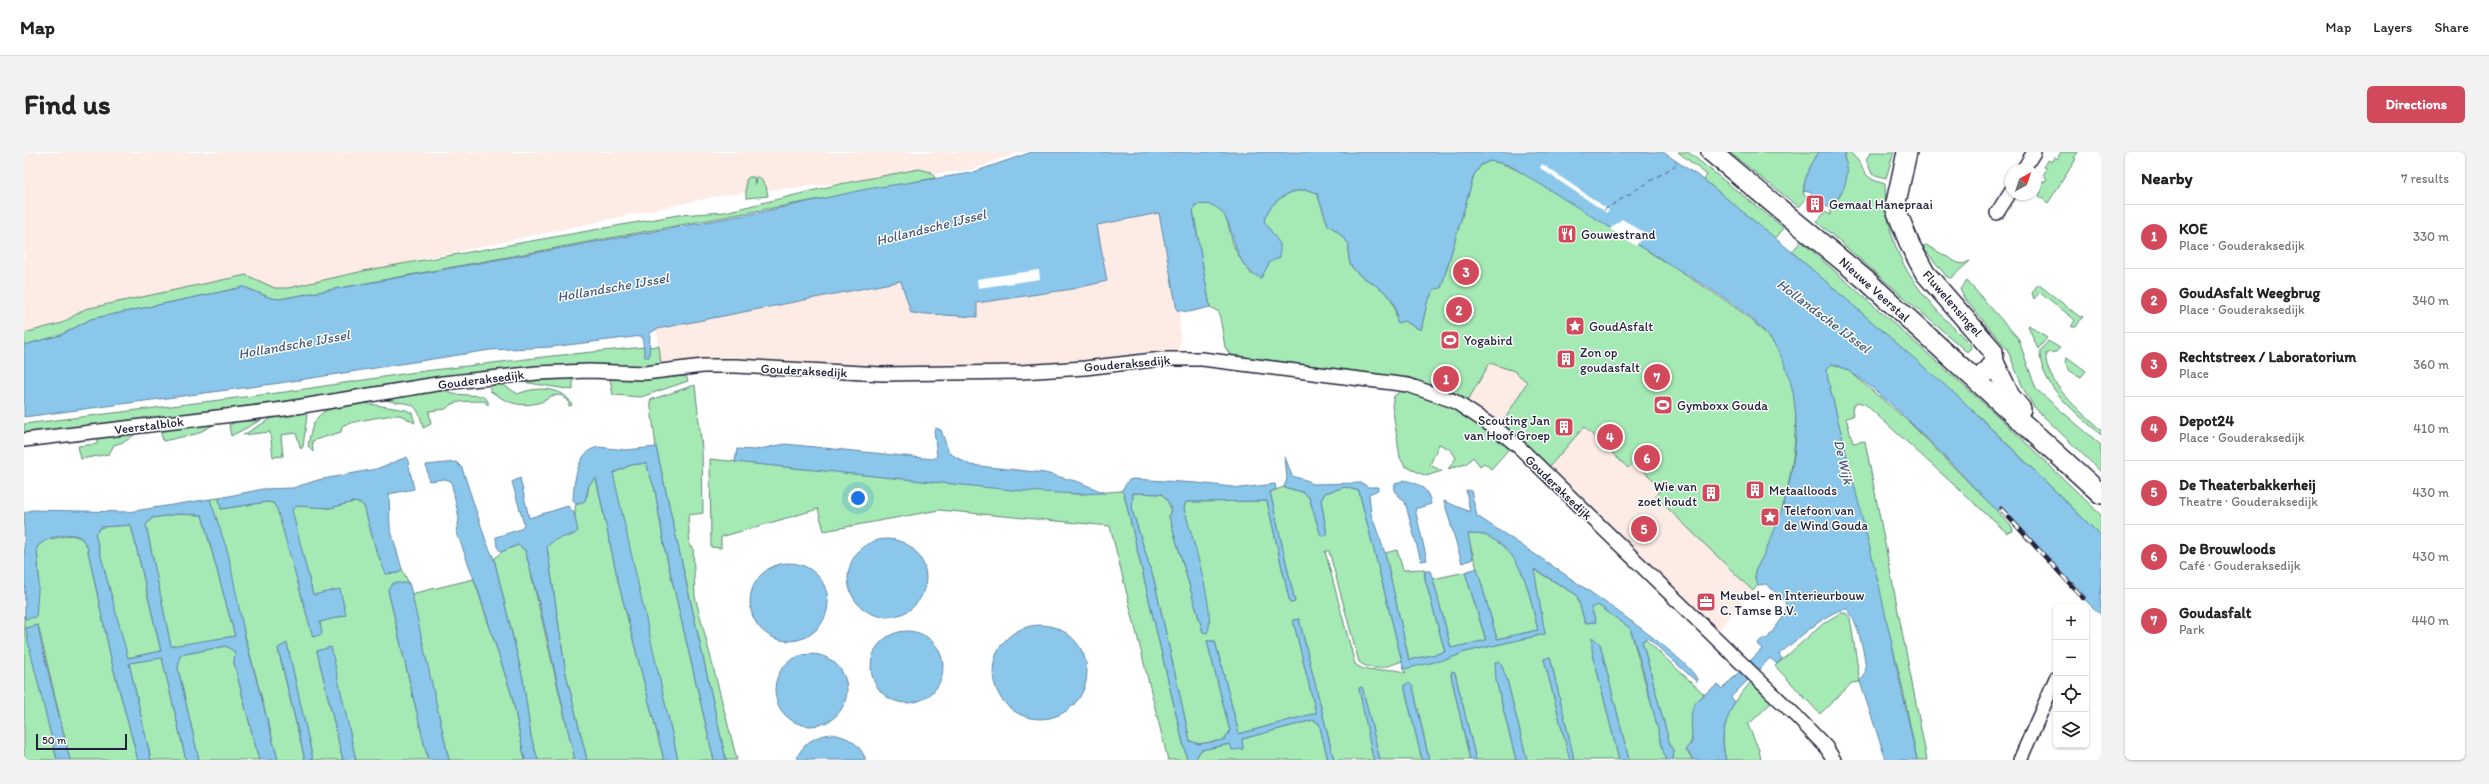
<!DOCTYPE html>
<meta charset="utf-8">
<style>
:root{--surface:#fff;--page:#f2f2f2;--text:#222;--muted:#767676;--line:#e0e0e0;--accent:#d1495b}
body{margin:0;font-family:Itim,sans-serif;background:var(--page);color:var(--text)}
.controls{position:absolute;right:12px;bottom:12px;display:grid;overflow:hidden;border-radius:6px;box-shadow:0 1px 3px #0004}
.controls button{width:36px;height:36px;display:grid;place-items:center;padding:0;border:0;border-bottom:1px solid var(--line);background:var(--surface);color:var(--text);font:20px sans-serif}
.compass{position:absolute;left:1981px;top:12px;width:36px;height:36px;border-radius:50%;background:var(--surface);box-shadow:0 1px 3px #0004;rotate:40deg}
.scale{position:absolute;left:12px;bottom:10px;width:91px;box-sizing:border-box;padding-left:4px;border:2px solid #22223b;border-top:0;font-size:11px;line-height:14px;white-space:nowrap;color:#22223b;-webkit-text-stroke:3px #fff;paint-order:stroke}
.you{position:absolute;left:834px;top:346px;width:14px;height:14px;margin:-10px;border:3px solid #fff;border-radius:50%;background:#1a73e8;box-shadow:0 0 0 6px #1a73e833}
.badge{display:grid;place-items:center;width:26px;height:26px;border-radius:50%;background:var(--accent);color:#fff;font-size:13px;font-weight:700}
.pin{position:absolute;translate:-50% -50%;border:2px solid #fff;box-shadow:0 1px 4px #0006}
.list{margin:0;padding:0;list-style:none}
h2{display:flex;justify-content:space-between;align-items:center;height:52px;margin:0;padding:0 16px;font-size:17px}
h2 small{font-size:13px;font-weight:400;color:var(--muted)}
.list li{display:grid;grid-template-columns:26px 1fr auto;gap:12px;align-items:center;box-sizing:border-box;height:64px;padding:0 16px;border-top:1px solid var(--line)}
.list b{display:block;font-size:15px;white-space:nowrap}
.list p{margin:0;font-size:13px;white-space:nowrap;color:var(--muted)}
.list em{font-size:13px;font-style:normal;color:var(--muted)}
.icon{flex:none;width:22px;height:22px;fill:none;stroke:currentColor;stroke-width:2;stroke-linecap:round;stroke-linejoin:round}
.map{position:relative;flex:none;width:2077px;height:608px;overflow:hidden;border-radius:6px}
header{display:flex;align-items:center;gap:24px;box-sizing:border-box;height:56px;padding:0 20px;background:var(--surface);border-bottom:1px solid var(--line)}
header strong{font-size:19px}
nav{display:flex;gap:22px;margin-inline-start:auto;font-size:14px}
.intro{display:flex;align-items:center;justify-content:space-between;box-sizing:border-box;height:96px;padding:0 24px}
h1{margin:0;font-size:28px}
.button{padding:10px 18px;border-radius:6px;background:var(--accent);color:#fff;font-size:14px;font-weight:700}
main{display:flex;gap:24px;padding:0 24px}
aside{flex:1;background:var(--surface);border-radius:6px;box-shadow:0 1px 3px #0004}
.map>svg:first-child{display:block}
.built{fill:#fcece5}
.green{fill:#a5e9b4;stroke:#648678}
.water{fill:#8bc7eb;stroke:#6185a5;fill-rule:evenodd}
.pier{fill:#fff}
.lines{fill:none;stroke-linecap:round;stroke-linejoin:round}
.ferry{stroke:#475c79;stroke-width:1;stroke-dasharray:5 4;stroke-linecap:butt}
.minor-casing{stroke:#22223b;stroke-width:16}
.secondary-casing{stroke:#22223b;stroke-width:22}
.minor{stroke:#fff;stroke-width:13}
.secondary{stroke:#fff;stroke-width:19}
.rail-casing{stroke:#22223b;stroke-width:4.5}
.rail{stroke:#fff;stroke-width:3;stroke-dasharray:9;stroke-linecap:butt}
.labels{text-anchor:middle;stroke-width:3;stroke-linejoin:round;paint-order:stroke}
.poi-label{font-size:13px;fill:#22223b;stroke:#fff;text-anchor:start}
.street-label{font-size:13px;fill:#22223b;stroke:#fff}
.water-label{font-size:14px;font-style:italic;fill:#475c79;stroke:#fff}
</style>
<header>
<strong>Map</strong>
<nav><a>Map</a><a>Layers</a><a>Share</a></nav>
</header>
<div class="intro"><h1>Find us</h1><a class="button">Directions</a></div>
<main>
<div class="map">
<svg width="2077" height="608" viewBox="0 0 2077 608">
<rect width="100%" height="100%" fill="#fff"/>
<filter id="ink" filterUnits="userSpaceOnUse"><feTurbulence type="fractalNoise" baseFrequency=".025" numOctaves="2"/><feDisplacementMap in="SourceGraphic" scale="8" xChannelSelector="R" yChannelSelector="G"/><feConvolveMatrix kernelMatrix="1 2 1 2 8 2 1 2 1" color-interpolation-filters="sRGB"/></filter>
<g filter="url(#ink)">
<g class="built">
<polygon points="0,0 996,0 947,18 699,43 264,136 252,136 0,191"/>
<polygon points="1135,61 1153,158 1156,160 1156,200 1112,201 1026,214 865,216 786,210 676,208 637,213 633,177 877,129 953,165 953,151 1083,129 1073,73"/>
<polygon points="1466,211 1490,218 1503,229 1478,272 1444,248"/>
<polygon points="1560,275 1603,316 1610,310 1638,336 1632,344 1729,439 1693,479 1525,315"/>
</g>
<g class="green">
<polygon points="1654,0 1664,0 1760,76 1751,87 1680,28 1683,23"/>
<polygon points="1705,0 1795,0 1791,4 1780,33 1779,42 1784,45 1775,55"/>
<path d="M1825,0C1845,15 1832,24 1861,32C1862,107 1895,142 1946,192L1947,196L1943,200L1793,70L1801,60L1806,63V56C1824,40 1820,24 1821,3Z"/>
<polygon points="1847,0 1870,0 1862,26 1848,22 1842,7"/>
<polygon points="2037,0 2054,0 2050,6 2052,7 2024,51 2015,44 2017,40 2011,37 2011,31 2014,32 2016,29 2020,31 2023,26 2019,23 2023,17 2020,15 2024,8 2027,10 2030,5 2033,7"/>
<path d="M1466,9C1491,10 1567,62 1592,78C1616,94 1639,109 1663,124C1705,151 1756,178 1768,230C1773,252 1772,275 1770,297C1765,341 1754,380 1731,419V426L1734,433L1729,439L1631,344L1638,336L1610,310L1604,316L1560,275L1525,315L1478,272L1503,230L1490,219L1466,211L1444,248L1424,237L1361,223L1206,203L1201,195L1195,160L1186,155L1169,58L1171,53C1209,46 1201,76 1212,99C1216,107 1223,115 1228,123L1247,81L1240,69C1245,48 1273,31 1293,41L1304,73L1313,79L1325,92C1325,97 1324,103 1325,107C1329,132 1371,129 1372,165L1397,178L1403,151L1411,136H1417L1450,23L1457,13Z"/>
<polygon points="895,17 907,20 911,26 256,147 247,146 220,135 67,167 37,183 0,193 0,181 38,171 61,157 222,123 251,136 264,136 344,118 654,63 701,60 816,32"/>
<polygon points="725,25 730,25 731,33 732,25 735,25 742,34 744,44 722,46 722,28"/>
<polygon points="1777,89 1976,266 2077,363 2077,384 1959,268 1768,100"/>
<polygon points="1902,93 1934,111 1939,112 1946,109 1927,126 1923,125 1901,98 1899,94"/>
<polygon points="1943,129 1994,186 2012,237 2077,293 2077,320 2010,255 2000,238 1983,197 1940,146 1936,137"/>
<polygon points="2014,132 2056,165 2059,164 2052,175 2047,175 2051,168 2016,140 2010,147 2008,141"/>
<polygon points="2005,173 2023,186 2014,197 2004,174"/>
<path d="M2024,189L2036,196L2032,200L2022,201C2019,229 2058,261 2077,278V283C2054,262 2015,234 2016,199Z"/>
<polygon points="635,194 637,213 294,245 0,283 0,272 261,240 392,220 528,204 620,195 621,204 625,204 625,195"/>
<polygon points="2043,205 2062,219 2057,225 2046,219 2042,212"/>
<polygon points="1808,212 1824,218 1885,270 1973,359 1988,375 1989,379 1983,381 1841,252 1833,250 1828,256 1829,264 1822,266 1829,291 1841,289 1903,608 1893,608 1879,538 1804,228 1803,217"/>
<polygon points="662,224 664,229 617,245 589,243 586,227 622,227"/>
<polygon points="549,226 549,238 492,229"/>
<path d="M466,231L481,234L494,242C509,235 540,233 548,253L545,254L544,248L536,243L527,244C519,253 497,255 486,250C479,248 473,243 466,239Z"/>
<polygon points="671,233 678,297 679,361 664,363 666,395 669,395 671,444 713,608 702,608 632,295 626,248"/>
<path d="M422,238L429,242L458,244L464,249V253L460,249C449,250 428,247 422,257L405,259L407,272L399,276C393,243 382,255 358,247Z"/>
<path d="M1377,239C1418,247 1454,268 1486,296L1467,317L1460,311L1456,314L1449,305L1442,312L1424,317L1432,306L1427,298L1415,292L1406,313L1418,319L1402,324L1381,314L1376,306L1368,253L1370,244Z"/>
<path d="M340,251L382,258L388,261L391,271C386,269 379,263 374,263C365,263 325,270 318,274L317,280L288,289L289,300L284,294C290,253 304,257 340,251Z"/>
<polygon points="281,260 283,263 279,295 277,297 272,281 257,283 259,304 249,305 246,280 219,283 253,263"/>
<polygon points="242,265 241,266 207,284 205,273 214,269 234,269"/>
<polygon points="193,271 172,282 139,289 136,278"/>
<polygon points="113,281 102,289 90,293 85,302 57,307 54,294 73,292 73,286"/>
<polygon points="686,307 921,331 1055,342 1097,339 1100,342 1163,608 1144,608 1086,374 915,358 800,379 794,357 697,385 697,396 687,395"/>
<polygon points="622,311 631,338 641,398 690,608 654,608 593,347 589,321 607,313"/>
<path d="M572,326L594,429L640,608H563L542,522L523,395L529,387L549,383C554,373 549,363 552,352H556L563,344L565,333Z"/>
<path d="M1260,335L1278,340L1285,345L1297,384L1303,383L1297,348L1301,341L1321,335L1335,339L1378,509C1362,515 1349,521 1335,510L1305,399H1301L1331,512C1349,526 1363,512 1382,521L1380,517L1420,506L1424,507L1441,500L1521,482L1509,417L1553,443L1561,471L1572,470L1567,456L1574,453L1606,476L1643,608H1605L1576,492L1568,498L1595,608H1550L1526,505L1520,507L1546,608H1503L1483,528H1472L1492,608H1452L1431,521L1428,519L1427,523L1446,608H1405L1389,535L1380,533L1398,608H1356L1338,535L1335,536L1350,608H1310L1275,467L1269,468L1292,561L1215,582L1191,489H1183L1206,579L1200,588L1175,592L1166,589L1130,428L1108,358L1109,341L1138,342C1144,349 1149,355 1145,364L1179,480L1160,355L1162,350L1243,349L1266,451L1271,450L1246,340Z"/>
<polygon points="195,346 197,357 243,350 249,351 254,357 289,485 295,470 322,463 289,443 267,358 273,354 306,356 329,350 336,351 340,354 352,398 362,421 374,421 378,417 386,434 383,431 364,438 404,608 332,608 306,496 293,499 319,608 289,608 263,492 254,497 281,608 254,608 188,359 186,347"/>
<polygon points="154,362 178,363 211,484 147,495 122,373 128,366"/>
<polygon points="107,373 137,499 103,506 71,382 77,375"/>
<path d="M1443,382C1450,382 1459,382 1465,384C1501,400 1505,444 1514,478L1473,487Z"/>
<polygon points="47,383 57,386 63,394 88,511 114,608 46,608 14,473 2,476 33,608 0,608 0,463 1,467 15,426 13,395 21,388"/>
<polygon points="494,393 501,398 507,421 551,608 514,608 507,585 499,527 470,407 477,400"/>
<polygon points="1373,398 1379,418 1400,417 1401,427 1421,500 1385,508 1361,401"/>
<polygon points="1441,420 1462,489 1427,496 1409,427"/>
<polygon points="450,427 488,544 501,608 425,608 387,442"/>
<polygon points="1816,461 1822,461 1826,466 1836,530 1828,531 1796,562 1751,514 1800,471"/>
<path d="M1621,487L1680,542C1656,565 1677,579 1662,599L1669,608H1649L1650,598L1646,593L1618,489Z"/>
<polygon points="202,494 211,500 210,511 235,608 175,608 154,517 156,503"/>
<polygon points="138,505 162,608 127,608 105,511"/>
<path d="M1727,530L1749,549L1724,573L1735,598L1737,608H1702C1693,576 1707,552 1727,530Z"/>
<polygon points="1289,568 1295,571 1304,608 1171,608 1177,598 1206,592 1219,597 1218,587"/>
</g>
<g class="water">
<path d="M1008,0H1639L1680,28L1768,100L1939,249L2077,384V463L2060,447L2062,445L1978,355L1973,359C1943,329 1844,218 1808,212L1803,217L1804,228L1855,433L1893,608H1862L1836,530C1837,527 1840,524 1841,521C1844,510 1832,465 1823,457C1805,457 1771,490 1755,502L1758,507L1753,512L1746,506L1707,545L1711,550C1701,570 1695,585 1702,608H1669L1662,596L1668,591C1668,556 1661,554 1694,533L1698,537L1738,497L1733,492L1738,487H1743L1762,461L1761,449L1742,432L1734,433L1731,426V419C1767,356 1793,254 1748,189C1724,155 1672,129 1637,107C1586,76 1536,44 1485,13L1466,9L1457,13L1450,23L1417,136L1410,137L1403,151L1397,178L1380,169L1373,171C1372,166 1373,160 1371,155C1365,132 1328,128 1325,107C1324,102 1325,97 1325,92L1313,79L1304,73L1293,41C1273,31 1245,48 1240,69L1256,92V105L1246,110L1237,126C1197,111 1220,44 1171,53L1169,59L1186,155L1165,160L1153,158L1135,61L1073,73L1083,129L1048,137L953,151V165L887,161L877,129L633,177L626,181L625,205H621L618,184L527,195L466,198L256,231L0,265V193L37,183L67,167L220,135L247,146L256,147L737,60L843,37L947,21Z"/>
<path d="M1795,0H1823L1819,5C1830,20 1818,45 1806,56L1800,53L1799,48L1795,45H1790L1786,39L1780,40C1779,28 1787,8 1795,0Z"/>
<polygon points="912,276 917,278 925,301 946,313 1021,321 1055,330 1081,341 1055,342 998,339 711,310 713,297 731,298 761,292 909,307 913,304 910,278"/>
<path d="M574,295L602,298L632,295L702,608H690L641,398L631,338L622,311L607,313L589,321L654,608H640L594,429L572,326L565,333L561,349L552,352L549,348C550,329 553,299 574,295Z"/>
<polygon points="383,305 390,337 365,342 366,375 378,417 374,421 362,422 352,398 340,354 336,351 329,350 306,356 273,354 268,358 289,443 316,437 322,463 296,470 298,482 289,485 253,357 249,351 243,350 197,357 195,346 239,337 269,336 294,328 352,317"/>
<path d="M1261,305L1268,324L1285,329L1287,332L1338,331L1344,335H1354V338L1345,342L1347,362L1361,401L1385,508L1421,500L1401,427V419H1406L1409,427L1427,496L1462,488L1441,420L1453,416L1473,487L1514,478C1505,443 1501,403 1465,385C1460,382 1450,382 1444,382L1449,407L1438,411L1420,349L1446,360L1442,338L1447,339L1453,364C1479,381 1681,512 1673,530L1624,486L1618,489L1646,593L1650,598L1649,608H1643L1640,602L1618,514L1606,476L1574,453L1567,456L1572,470L1561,471L1553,443L1510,417L1521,482L1441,500L1424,507L1380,517L1335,339L1321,335L1301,341L1297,348L1303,383L1297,384L1285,345L1278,340L1260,335L1263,327Z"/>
<polygon points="432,310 438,316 462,389 470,407 499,527 507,585 514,608 501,608 488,544 454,438 433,381 435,366 427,329 421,327 405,329 402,313"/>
<path d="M496,326L505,366L544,354L550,361L554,379C544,388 533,382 523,395L542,522L563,608H551C534,538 521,467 501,398L494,393L477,400L473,395L472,385L497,377L500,372L488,330Z"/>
<path d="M1109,327L1173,331L1217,336L1251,332L1252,337L1246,340L1271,450L1266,451L1243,349L1162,350L1160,356C1166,378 1194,466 1183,481L1179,480L1145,364C1149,355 1144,349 1138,342L1109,341L1108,358L1130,428L1166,589L1175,592L1200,588L1206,579L1183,489H1191L1215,582L1292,561L1269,468L1275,467L1310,608H1304L1295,571L1289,568L1218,587L1219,597L1208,598L1206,592L1177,598L1171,608H1163L1100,342L1097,339L1105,328Z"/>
<path d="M1380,328C1395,331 1404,336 1407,352L1391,357L1403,408L1397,409L1381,350L1370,339L1371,332Z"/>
<path d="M186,347L204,401L221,485L254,608H235L210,511L211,500L202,494L156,503L154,517L175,608H162L138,506L105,511L127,608H114L88,511L63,394C61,392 59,388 57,386C47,378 20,386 13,395L15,426L12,465L1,467L0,361L7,358L104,360ZM154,362L178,363L211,484L147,494L122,373L128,366ZM107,373L137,499L104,506L71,382L77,375Z"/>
<circle cx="863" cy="426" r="39"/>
<circle cx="765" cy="450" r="39"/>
<polygon points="369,431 383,431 386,434 425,608 404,608 364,438"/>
<polygon points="14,473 17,491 46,608 33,608 4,490 2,476"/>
<circle cx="1016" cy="520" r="47"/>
<circle cx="883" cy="515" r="36"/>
<polygon points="1568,485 1576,492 1605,608 1595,608 1568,498"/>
<polygon points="263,491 289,608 281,608 254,496"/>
<polygon points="307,495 332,608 319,608 293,499"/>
<circle cx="787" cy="538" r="36"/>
<polygon points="1526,505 1548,598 1550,608 1546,608 1520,507"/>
<polygon points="1476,509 1483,528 1503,608 1492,608 1472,528 1471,511"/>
<polygon points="1428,519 1431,521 1452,608 1446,608 1427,523"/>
<polygon points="1385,531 1389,535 1405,608 1398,608 1380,533"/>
<polygon points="1338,535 1339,538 1356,608 1350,608 1348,602 1335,536"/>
<path d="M807,582C824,584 836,592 842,608H772C778,592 790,584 807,582Z"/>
</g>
<g class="pier">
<polygon points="1518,12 1585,58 1583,61 1516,16"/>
<polygon points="1598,67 1621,81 1612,94 1586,77"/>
<polygon points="1015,118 1016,127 954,136 953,127"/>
</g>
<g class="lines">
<polyline class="ferry" points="1580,58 1652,13"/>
<defs>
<g id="minor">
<polyline points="1999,18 2010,0"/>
<polyline points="1973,61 1987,39"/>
<polyline points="0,288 260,257 419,231 513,221 565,219 621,221 679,214 712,214 858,222 997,220 1061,216 1138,207 1178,207 1384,233 1430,249 1474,278 1496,296 1773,565 1802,595 1810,608"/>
<polyline points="1996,608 2032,526"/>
</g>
<g id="secondary">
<polyline points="1687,0 1843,129 2077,342"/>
<polyline points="1883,0 1871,55 1886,93 1901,121 1969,199 1970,210 1954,229"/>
<polyline points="1970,210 1986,244 1997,257"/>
</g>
</defs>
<use href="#minor" class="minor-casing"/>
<use href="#secondary" class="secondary-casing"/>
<use href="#minor" class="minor"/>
<use href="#secondary" class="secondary"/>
<defs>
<polyline id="rail" points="1977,357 2059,446"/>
</defs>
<use href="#rail" class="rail-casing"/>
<use href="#rail" class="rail"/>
</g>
</g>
<defs>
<symbol id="building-square" viewBox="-11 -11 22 22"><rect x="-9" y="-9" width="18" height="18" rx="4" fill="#d1495b" stroke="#fff"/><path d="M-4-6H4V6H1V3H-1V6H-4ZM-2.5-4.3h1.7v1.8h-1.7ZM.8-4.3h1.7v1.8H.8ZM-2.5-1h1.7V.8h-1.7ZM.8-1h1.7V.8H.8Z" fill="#fff"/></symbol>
<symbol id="restaurant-square" viewBox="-11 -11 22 22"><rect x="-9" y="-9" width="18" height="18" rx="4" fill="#d1495b" stroke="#fff"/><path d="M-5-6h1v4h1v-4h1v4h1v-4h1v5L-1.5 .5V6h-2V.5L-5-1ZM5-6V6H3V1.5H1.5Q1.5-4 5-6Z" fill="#fff"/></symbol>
<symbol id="sight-square" viewBox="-11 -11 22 22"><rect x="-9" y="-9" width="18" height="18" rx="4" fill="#d1495b" stroke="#fff"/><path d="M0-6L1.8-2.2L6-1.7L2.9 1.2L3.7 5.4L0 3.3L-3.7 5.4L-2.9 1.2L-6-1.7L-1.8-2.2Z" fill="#fff"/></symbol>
<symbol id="stadium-square" viewBox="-11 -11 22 22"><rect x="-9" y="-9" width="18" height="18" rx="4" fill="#d1495b" stroke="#fff"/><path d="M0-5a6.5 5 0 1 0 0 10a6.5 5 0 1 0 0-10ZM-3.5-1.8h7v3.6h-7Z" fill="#fff"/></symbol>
<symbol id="office-square" viewBox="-11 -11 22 22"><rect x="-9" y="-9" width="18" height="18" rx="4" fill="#d1495b" stroke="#fff"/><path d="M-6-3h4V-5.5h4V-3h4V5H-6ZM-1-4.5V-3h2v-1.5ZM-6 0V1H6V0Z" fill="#fff"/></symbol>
</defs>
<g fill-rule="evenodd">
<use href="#building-square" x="1780" y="41" width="22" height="22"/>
<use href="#restaurant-square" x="1532" y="71" width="22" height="22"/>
<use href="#sight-square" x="1540" y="163" width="22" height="22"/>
<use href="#stadium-square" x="1415" y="177" width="22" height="22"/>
<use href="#building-square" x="1531" y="196" width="22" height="22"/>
<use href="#stadium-square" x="1628" y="242" width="22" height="22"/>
<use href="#building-square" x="1529" y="264" width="22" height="22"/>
<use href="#building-square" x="1720" y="327" width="22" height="22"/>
<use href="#building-square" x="1676" y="330" width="22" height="22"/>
<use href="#sight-square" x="1735" y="354" width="22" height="22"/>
<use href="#office-square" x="1671" y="439" width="22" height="22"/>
</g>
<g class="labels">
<g class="poi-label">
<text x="1805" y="57">Gemaal Hanepraai</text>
<text x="1557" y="87">Gouwestrand</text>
<text x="1565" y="179">GoudAsfalt</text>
<text x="1440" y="193">Yogabird</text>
<text x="1556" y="205">Zon op<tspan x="1556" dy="15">goudasfalt</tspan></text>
<text x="1653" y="258">Gymboxx Gouda</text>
<text x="1526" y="273" text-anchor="end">Scouting Jan<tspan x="1526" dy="15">van Hoof Groep</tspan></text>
<text x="1673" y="339" text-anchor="end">Wie van<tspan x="1673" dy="15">zoet houdt</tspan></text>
<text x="1745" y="343">Metaalloods</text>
<text x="1760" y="363">Telefoon van<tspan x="1760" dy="15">de Wind Gouda</tspan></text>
<text x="1696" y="448">Meubel- en Interieurbouw<tspan x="1696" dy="15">C. Tamse B.V.</tspan></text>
</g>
<g class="street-label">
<text transform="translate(1851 137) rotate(42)" y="5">Nieuwe Veerstal</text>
<text transform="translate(1929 151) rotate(49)" y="5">Fluwelensingel</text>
<text transform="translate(1103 211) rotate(-5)" y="5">Gouderaksedijk</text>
<text transform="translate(780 218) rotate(3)" y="5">Gouderaksedijk</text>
<text transform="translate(457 227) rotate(-7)" y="5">Gouderaksedijk</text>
<text transform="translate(125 273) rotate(-7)" y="5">Veerstalblok</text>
<text transform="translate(1535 335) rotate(44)" y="5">Gouderaksedijk</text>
</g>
<g class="water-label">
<text transform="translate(907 75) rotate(-14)" y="5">Hollandsche IJssel</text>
<text transform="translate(589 135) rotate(-10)" y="5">Hollandsche IJssel</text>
<text transform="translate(1800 164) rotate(37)" y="5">Hollandsche IJssel</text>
<text transform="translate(270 192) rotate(-10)" y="5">Hollandsche IJssel</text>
<text transform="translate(1820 310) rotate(77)" y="5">De Wijk</text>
</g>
</g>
</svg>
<div class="controls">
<button>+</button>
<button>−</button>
<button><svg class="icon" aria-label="locate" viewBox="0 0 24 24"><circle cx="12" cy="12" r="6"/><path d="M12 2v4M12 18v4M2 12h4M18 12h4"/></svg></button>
<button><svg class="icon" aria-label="layers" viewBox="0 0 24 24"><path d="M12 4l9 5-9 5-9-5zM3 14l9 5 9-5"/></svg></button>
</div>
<svg class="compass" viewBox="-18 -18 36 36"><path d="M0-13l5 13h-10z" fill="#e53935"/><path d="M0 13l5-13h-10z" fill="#767676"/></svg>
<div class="scale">50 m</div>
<div class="you"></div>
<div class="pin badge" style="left:1422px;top:227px">1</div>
<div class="pin badge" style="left:1435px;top:158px">2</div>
<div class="pin badge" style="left:1442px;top:120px">3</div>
<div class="pin badge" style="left:1586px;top:285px">4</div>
<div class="pin badge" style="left:1620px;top:377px">5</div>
<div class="pin badge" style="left:1623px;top:306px">6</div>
<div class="pin badge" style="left:1633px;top:225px">7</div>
</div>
<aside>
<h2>Nearby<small>7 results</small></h2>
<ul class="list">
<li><span class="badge">1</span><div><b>KOE</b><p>Place · Gouderaksedijk</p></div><em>330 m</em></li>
<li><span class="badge">2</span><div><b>GoudAsfalt Weegbrug</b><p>Place · Gouderaksedijk</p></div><em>340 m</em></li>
<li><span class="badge">3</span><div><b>Rechtstreex / Laboratorium</b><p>Place</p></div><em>360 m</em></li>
<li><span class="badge">4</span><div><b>Depot24</b><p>Place · Gouderaksedijk</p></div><em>410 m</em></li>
<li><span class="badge">5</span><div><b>De Theaterbakkerheij</b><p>Theatre · Gouderaksedijk</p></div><em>430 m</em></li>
<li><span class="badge">6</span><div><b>De Brouwloods</b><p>Café · Gouderaksedijk</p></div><em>430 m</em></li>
<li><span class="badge">7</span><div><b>Goudasfalt</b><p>Park</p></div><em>440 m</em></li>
</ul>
</aside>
</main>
